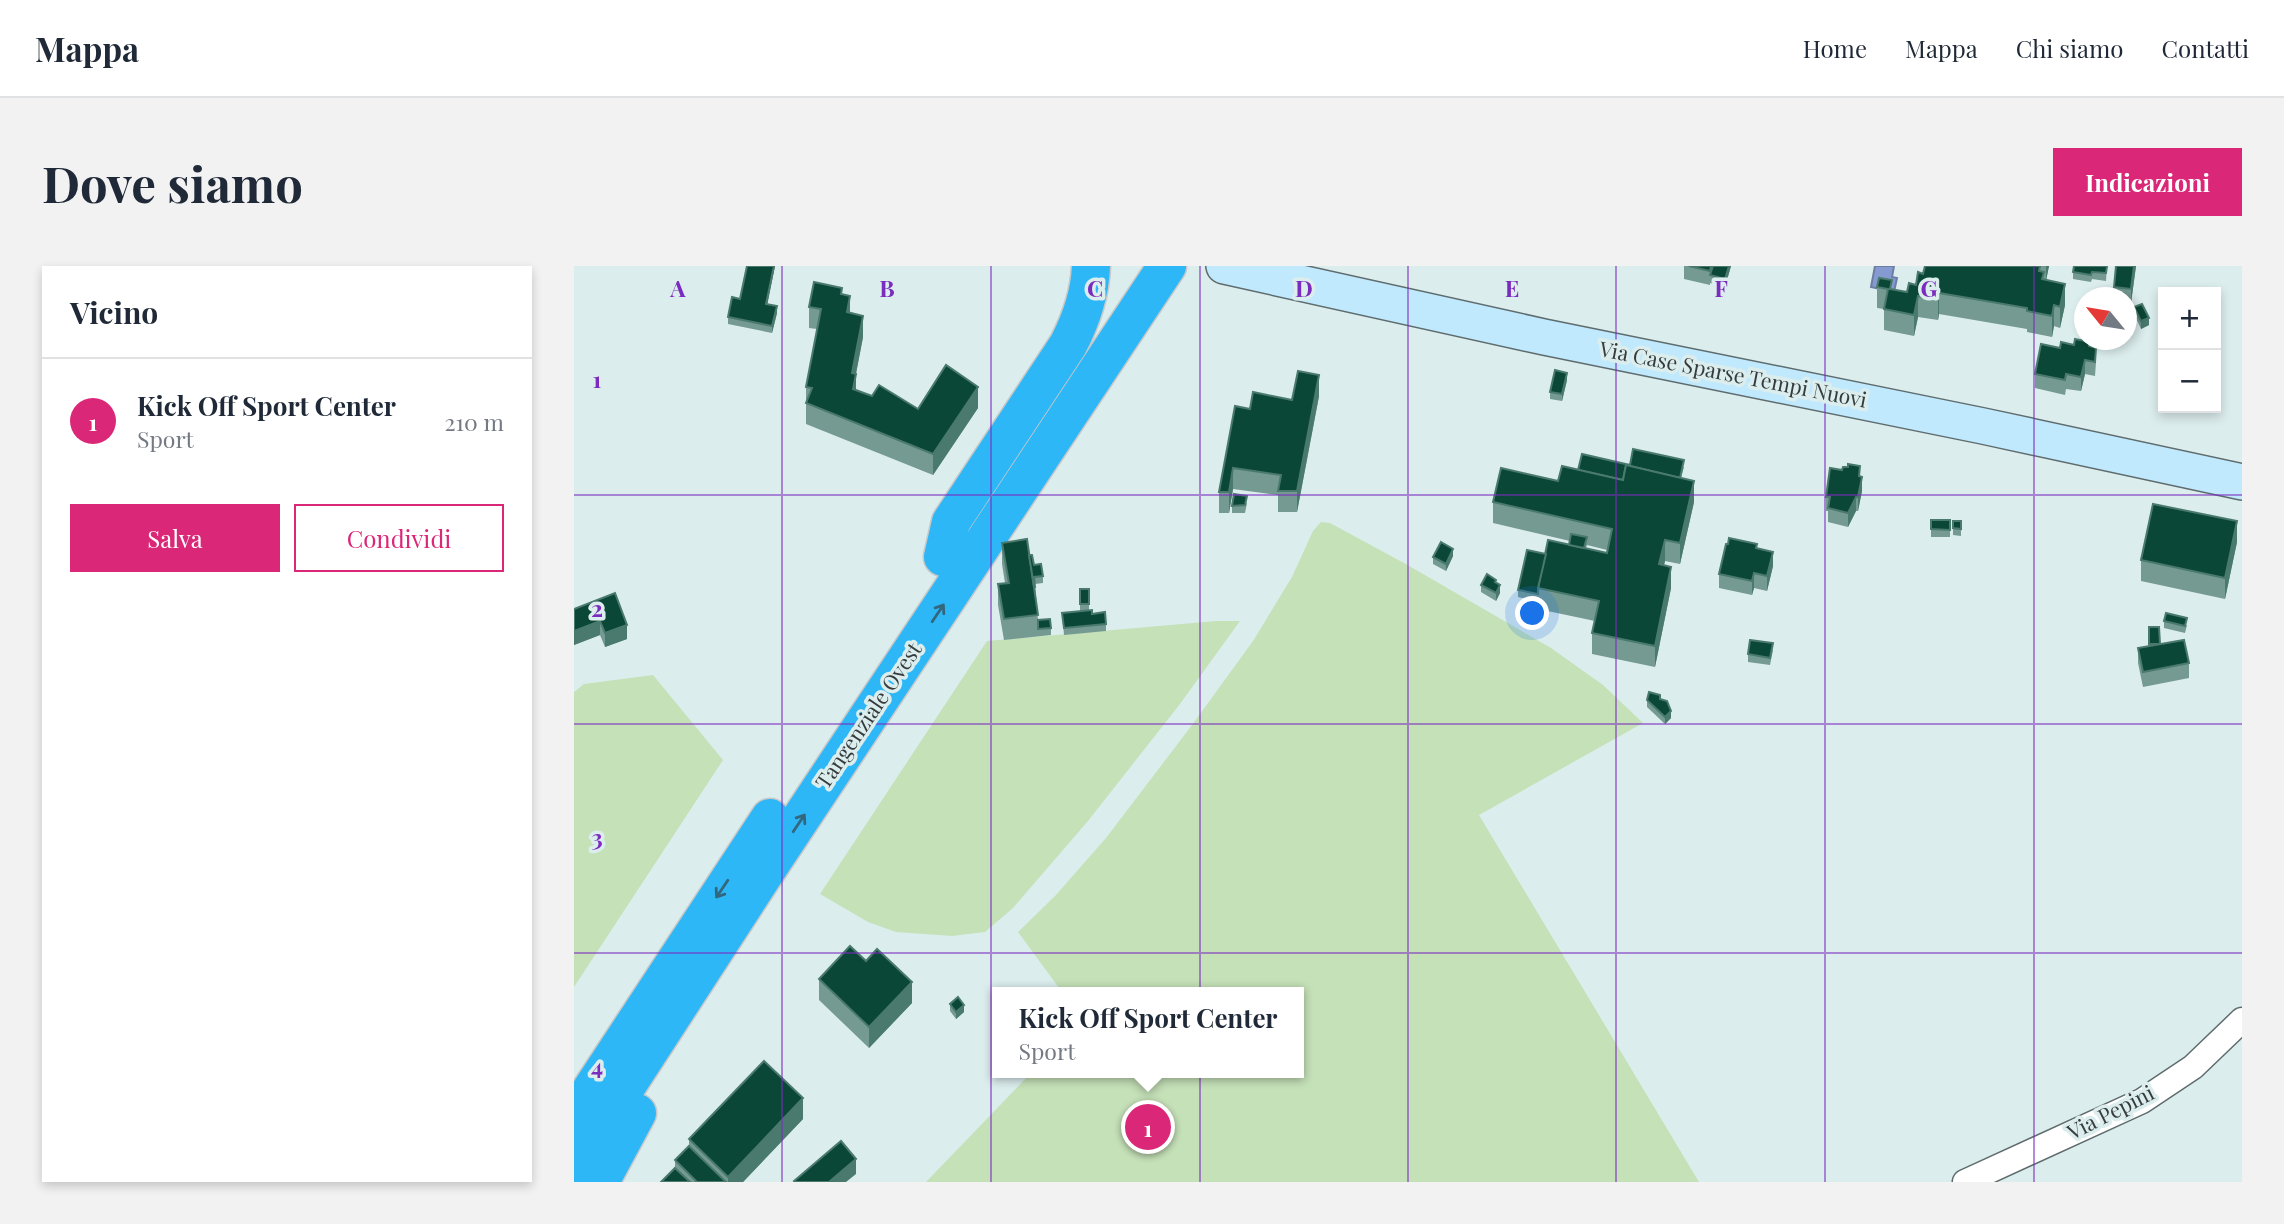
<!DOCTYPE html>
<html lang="it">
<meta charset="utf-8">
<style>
:root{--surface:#fff;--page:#f2f2f3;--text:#1f2937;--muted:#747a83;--line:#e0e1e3;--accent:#db2777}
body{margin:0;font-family:"Playfair Display",serif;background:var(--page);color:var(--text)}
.controls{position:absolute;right:21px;top:21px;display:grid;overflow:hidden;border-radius:0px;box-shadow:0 4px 10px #0003}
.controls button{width:63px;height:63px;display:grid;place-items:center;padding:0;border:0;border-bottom:2px solid var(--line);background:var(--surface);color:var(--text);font:35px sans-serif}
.compass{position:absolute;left:1500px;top:21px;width:63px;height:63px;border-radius:50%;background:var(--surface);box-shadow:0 4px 10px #0003;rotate:300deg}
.you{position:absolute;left:959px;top:348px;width:24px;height:24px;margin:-18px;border:5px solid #fff;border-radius:50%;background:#1a73e8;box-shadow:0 0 0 10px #1a73e833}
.badge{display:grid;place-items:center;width:46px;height:46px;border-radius:50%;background:var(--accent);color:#fff;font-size:23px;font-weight:700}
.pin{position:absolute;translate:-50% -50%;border:4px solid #fff;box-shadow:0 2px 7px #0006}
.popup{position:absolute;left:418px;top:721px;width:312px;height:91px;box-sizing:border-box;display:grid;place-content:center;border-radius:0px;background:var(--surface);filter:drop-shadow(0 2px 5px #0005);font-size:23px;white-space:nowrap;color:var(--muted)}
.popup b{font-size:26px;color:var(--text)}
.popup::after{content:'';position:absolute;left:50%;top:100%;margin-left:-14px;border:14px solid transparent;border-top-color:var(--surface)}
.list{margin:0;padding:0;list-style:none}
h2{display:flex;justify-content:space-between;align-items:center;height:91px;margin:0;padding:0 28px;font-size:30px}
h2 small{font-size:23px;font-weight:400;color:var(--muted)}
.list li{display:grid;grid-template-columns:46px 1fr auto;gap:21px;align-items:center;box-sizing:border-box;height:126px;padding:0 28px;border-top:2px solid var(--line)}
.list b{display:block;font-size:26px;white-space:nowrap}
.list p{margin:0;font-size:23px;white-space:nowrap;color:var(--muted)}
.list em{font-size:23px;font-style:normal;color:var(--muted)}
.actions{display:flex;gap:14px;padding:21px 28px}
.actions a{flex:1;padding:16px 0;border:2px solid var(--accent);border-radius:0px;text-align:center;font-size:24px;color:var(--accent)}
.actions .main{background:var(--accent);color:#fff}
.map{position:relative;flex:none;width:1668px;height:916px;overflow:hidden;border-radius:0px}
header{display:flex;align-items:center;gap:42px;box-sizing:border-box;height:98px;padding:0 35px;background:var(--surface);border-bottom:2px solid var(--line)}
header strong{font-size:33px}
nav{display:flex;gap:38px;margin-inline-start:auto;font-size:24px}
.intro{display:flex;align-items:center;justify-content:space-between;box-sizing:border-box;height:168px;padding:0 42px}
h1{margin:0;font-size:49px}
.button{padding:18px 32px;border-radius:0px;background:var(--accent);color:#fff;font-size:24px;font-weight:700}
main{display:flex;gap:42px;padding:0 42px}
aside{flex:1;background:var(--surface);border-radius:0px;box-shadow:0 4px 10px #0003}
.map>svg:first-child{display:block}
.green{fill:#c5e1b8}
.water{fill:#859ad0;stroke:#6d7ea4;stroke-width:2}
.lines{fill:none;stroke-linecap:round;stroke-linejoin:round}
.street-casing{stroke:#5e6c6d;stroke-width:27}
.secondary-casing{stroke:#5e6c6d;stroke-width:38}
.highway-casing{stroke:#c7c8c9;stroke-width:41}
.street{stroke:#fff;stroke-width:24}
.secondary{stroke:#c0e9fd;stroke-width:35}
.highway{stroke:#2db7f7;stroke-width:38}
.wall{fill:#749a92;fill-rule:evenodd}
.shaded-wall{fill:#4a796d}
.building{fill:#0b4736;stroke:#4a796d;stroke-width:2}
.oneway{stroke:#33677e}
.grid{fill:none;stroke:#7b2cbf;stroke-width:2;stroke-opacity:0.55}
.labels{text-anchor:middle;stroke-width:7;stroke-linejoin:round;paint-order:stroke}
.street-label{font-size:21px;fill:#363c3d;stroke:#dcedee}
.grid-label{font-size:23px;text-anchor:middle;font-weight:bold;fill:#7b2cbf;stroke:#dcedee;stroke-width:7;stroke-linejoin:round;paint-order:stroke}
</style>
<header>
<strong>Mappa</strong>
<nav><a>Home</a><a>Mappa</a><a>Chi siamo</a><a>Contatti</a></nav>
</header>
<div class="intro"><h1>Dove siamo</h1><a class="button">Indicazioni</a></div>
<main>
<aside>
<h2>Vicino<small></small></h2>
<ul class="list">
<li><span class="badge">1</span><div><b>Kick Off Sport Center</b><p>Sport</p></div><em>210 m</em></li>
</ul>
<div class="actions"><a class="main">Salva</a><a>Condividi</a></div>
</aside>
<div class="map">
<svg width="1668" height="916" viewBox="0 0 1668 916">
<rect width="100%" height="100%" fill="#dcedee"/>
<g class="green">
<polygon points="747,256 756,257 830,297 977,382 1029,419 1069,457 905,549 1125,916 352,916 457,807 724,807 724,726 488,726 444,666 481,630 532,572 618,459 679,375 718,311 739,265"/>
<polygon points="642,355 666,355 606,438 514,555 439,642 411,666 378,670 322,666 294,656 246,628 413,375"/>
<polygon points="79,409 149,494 0,721 0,426 10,418"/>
</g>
<polygon class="water" points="1301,0 1320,0 1318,11 1323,12 1320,26 1297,21"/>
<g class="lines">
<defs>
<polyline id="street" points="1391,916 1568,835 1619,801 1668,754"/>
<polyline id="secondary" points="650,0 970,71 1409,160 1668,216"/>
<g id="highway">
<path d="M369,291L377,256L494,79C507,54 516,29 517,0"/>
<polyline points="0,850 196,552"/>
<polyline points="0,901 192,605 593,0"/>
<polyline points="26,916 63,847"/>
</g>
</defs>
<use href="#street" class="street-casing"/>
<use href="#secondary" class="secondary-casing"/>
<use href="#highway" class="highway-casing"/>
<use href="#street" class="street"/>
<use href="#secondary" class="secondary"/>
<use href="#highway" class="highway"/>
</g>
<g class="wall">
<polygon points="201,0 193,38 203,47 198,67 154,58 154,51 166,33"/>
<polygon points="1110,0 1157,0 1151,21 1136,17 1136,19 1110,13"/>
<polygon points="1351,0 1475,0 1472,14 1491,39 1486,62 1480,60 1478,71 1453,66 1453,63 1365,48 1364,54 1344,51 1340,70 1310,64 1310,43 1303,42 1303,21 1333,26 1342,19 1349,8"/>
<polygon points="1533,0 1532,15 1518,13 1517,16 1499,13 1499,6"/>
<polygon points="1562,0 1557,37 1552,37 1552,32 1540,32 1540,21"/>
<polygon points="268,28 276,47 289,71 282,108 282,124 298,130 344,143 404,142 359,209 232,158 232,121 243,63 235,62 235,41"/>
<polygon points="1560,41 1575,59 1567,63 1560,48"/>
<polygon points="1500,79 1516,80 1522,96 1521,110 1511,108 1507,125 1492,123 1491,129 1461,122 1461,108 1486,82"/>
<polygon points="993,114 988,135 976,133 976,126"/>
<polygon points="745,130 723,246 704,246 704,229 659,223 655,247 645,247 645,226 676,143"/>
<path d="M1056,199L1110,201L1107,212L1120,236L1106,298L1091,295L1090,299L1097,322L1081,401L1018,388V367L1021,355L964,343V336L944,331V324L972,288L995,279L996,275L919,257V236L984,215L1004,204ZM1013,279L1033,284V287L1012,282Z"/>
<polygon points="1286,211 1288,225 1284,245 1282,245 1274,261 1254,256 1254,245 1252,245 1252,231"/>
<polygon points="673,237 671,247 658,247 658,240"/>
<rect x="1357" y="254" width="19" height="17"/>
<polygon points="1379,255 1387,255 1387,270 1379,269"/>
<polygon points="1663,276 1651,333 1567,315 1567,294"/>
<polygon points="428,277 455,289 460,299 469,310 469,317 461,318 464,354 477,362 477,369 430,374 424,339 424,318 431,317 428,298"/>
<polygon points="1183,282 1199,300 1193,325 1180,322 1178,329 1145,322 1145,308"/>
<polygon points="879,290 872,305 859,298 859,291"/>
<polygon points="922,317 926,327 922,335 907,326 907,319"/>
<polygon points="506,323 515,323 515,344 532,358 532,365 490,369 488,347 506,345"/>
<polygon points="41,327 53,373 31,381 26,369 0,379 0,343"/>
<polygon points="1590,355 1613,359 1611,367 1590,362"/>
<polygon points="1575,361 1586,378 1615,397 1615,412 1569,421 1564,397 1564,382 1575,380"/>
<polygon points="1199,384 1196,399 1174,396 1174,388"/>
<polygon points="1086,433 1097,452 1091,458 1073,441 1073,434"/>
<polygon points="245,713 338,737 295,782 245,734"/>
<polygon points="376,738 390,746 382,753 376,745"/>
<polygon points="229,853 169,916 87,916 101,902 101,894 115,880 115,873"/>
</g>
<g class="shaded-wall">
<polygon points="200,0 201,0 192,45 192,38"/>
<polygon points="1155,0 1157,0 1151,21 1151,13"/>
<polygon points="1472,0 1475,0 1472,15"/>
<polygon points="1560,0 1562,0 1557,37 1557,23"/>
<polygon points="1491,18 1491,39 1486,62 1486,41"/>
<polygon points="1365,27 1365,48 1364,54 1364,33"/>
<polygon points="276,30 276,51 273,46"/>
<polygon points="1344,30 1344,51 1340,70 1340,49"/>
<polygon points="1480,39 1480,60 1478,71 1478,50"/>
<polygon points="203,40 203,47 198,67 198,60"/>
<polygon points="289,50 289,71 278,128 278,107"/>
<polygon points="1575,52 1575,59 1567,63 1567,55"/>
<polygon points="1511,94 1511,108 1507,125 1507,111"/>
<polygon points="993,107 993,114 988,135 988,128"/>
<polygon points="282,108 282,129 279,123"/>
<polygon points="745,109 745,130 723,246 723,225"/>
<polygon points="404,121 404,142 359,209 359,188"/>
<polygon points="659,202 659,223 655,247 655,226"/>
<polygon points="1288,211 1288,225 1284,245 1284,231"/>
<polygon points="1120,215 1120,236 1106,298 1106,277"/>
<polygon points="1282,231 1282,245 1274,261 1274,247"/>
<polygon points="1663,255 1663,276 1651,333 1651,312"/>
<polygon points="1091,274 1091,295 1085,319 1085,298"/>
<polygon points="879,283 879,290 872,305 872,298"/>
<polygon points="1199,286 1199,300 1193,325 1193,310"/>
<polygon points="1097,301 1097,322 1081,401 1081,380"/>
<polygon points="1180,307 1180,322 1178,329 1178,315"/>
<polygon points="926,319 926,327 922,335 922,327"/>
<polygon points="26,355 26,369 0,379 0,365"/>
<polygon points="53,359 53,373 31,381 31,367"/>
<polygon points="1097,445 1097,452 1091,458 1091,451"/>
<polygon points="338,716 338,737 295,782 295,761"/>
<polygon points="390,739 390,746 382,753 382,746"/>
<polygon points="229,832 229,853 169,916 154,916 154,911"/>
<polygon points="282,893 282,908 272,916 255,916"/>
</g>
<g class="building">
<polygon points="173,0 200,0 192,38 203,40 198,60 154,51 158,31 166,33"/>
<polygon points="1115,0 1137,0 1136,5"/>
<polygon points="1139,0 1155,0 1151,13 1136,9"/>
<polygon points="1351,0 1466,0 1465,5 1470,6 1468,13 1491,18 1486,41 1480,39 1478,50 1453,45 1453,42 1365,27 1364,33 1344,30 1340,49 1310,43 1314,23 1303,21 1305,12 1318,14 1316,23 1333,26 1335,17 1342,19 1344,6 1349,8"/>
<polygon points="1500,0 1533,0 1532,7 1518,6 1517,9 1499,6"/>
<polygon points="1542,0 1560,0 1557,23 1540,21"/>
<polygon points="240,16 268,22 267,28 276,30 273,46 289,50 278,107 282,108 279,123 298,130 305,119 344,143 372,99 404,121 359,188 232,137 238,122 232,121 247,43 235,41"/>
<polygon points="1568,38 1575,52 1567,55 1560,41"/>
<polygon points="1501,73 1516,76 1515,80 1522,82 1521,96 1511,94 1507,111 1492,108 1491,114 1461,108 1467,78 1486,82 1487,76 1500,79"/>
<polygon points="981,104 993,107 988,128 976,126"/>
<polygon points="724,105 745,109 723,225 704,225 707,209 659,202 655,226 645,226 661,140 676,143 679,126 718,134"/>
<polygon points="1059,183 1110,194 1106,212 1052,199 1049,214 1004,204 1008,188 1056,199"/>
<polygon points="1274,198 1286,200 1285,210 1288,211 1284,231 1282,231 1274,247 1254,242 1256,231 1252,231 1256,202 1268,204 1269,201 1274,201"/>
<polygon points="1052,199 1120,215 1106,277 1091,274 1085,298 1097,301 1081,380 1018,367 1025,335 964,322 974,274 1033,287 1038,263 919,236 927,202 984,215 988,200 1049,214"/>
<polygon points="660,228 673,230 671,239 658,240"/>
<polygon points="1579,238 1663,255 1651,312 1567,294"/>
<polygon points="1357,254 1376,254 1376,264 1357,263"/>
<polygon points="1379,255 1387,255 1387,263 1379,262"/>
<polygon points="997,268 1013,271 1010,282 995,279"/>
<polygon points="1155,272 1183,278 1182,282 1199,286 1193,310 1180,307 1178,315 1145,308 1152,278 1154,278"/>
<polygon points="453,273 464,349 430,353 424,318 435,317 428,277"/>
<polygon points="867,276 879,283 872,298 859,291"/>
<polygon points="953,284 972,288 964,322 964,328 944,324"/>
<polygon points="455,289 458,289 460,299 467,298 469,310 460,311 461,321 460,321"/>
<polygon points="913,308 922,314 921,316 926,319 922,327 907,319"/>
<rect x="506" y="323" width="9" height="15"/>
<polygon points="41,327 53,359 31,367 26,355 0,365 0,343"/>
<polygon points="518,344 518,348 531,346 532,358 490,362 488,347"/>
<polygon points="1592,347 1613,352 1611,360 1590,355"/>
<polygon points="476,353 477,362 464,363 464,354"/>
<polygon points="1575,361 1585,361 1586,378 1575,378"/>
<polygon points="1176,374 1199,377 1196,392 1174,388"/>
<polygon points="1610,374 1615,397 1569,406 1564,382"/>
<polygon points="1075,426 1086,429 1086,433 1093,435 1097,445 1091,451 1073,434"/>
<polygon points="276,680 292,695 303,683 338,716 295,761 245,713"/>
<polygon points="384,731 390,739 382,746 376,738"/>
<polygon points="190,795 229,832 154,911 115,873"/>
<polygon points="267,875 282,893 255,916 221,916 220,915"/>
<polygon points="115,880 152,916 123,916 101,894"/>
<polygon points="101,902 116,916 87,916"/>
</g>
<defs><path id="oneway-shaft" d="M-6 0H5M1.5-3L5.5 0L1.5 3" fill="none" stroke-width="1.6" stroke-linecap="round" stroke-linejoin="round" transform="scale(1.75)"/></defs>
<g class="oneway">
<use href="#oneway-shaft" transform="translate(364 347) rotate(-56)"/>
<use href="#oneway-shaft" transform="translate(225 557) rotate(-56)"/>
<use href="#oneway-shaft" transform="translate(148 623) rotate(124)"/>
</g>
<path class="grid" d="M208,0V916M417,0V916M626,0V916M834,0V916M1042,0V916M1251,0V916M1460,0V916M0,229H1668M0,458H1668M0,687H1668"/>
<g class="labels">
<g class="street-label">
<text transform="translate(1159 109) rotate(11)" y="7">Via Case Sparse Tempi Nuovi</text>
<text transform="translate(295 450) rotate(-56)" y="7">Tangenziale Ovest</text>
<text transform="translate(1537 847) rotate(-27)" y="7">Via Pepini</text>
</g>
</g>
<g class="grid-label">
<text x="104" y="31">A</text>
<text x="313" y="31">B</text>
<text x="521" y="31">C</text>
<text x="730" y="31">D</text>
<text x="938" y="31">E</text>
<text x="1147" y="31">F</text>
<text x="1355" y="31">G</text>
<text x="23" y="122">1</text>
<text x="23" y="351">2</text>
<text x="23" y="580">3</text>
<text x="23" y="809">4</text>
</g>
</svg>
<div class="controls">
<button>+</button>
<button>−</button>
</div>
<svg class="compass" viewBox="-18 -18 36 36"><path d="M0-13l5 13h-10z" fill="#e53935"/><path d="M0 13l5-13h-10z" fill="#747a83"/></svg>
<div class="you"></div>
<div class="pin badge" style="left:574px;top:861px">1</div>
<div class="popup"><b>Kick Off Sport Center</b>Sport</div>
</div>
</main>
